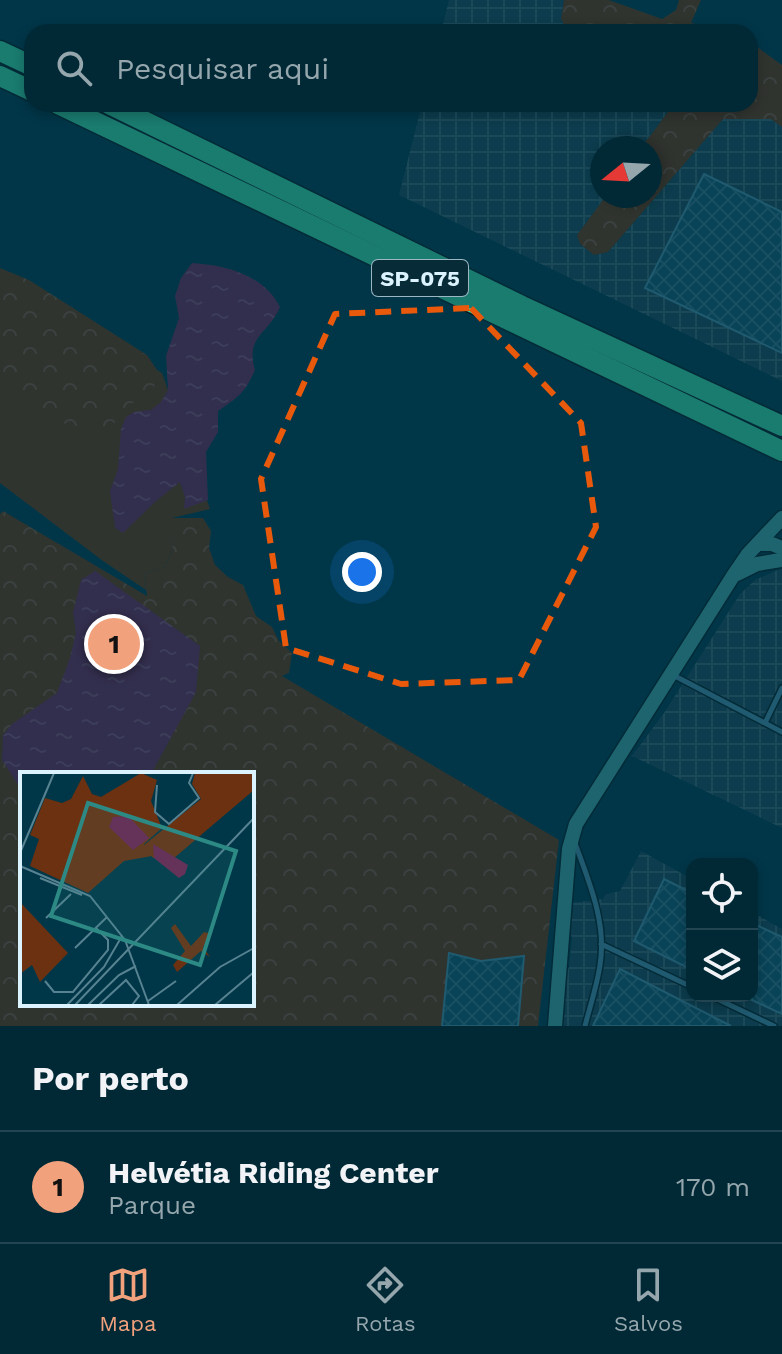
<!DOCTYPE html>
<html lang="pt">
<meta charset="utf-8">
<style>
:root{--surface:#002936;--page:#0e3542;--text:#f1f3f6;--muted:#95a6ad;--line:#224551;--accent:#f1a17c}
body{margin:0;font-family:"Work Sans",sans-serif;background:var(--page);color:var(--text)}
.controls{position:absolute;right:24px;bottom:24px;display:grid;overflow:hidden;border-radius:16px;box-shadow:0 4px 12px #0003}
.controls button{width:72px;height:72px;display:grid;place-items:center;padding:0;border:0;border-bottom:2px solid var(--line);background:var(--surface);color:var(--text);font:40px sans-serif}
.compass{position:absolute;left:590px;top:136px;width:72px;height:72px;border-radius:50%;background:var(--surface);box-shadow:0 4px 12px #0003;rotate:252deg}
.you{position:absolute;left:362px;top:572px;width:28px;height:28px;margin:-20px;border:6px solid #fff;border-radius:50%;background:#1a73e8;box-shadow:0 0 0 12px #1a73e833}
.badge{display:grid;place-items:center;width:52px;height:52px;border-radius:50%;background:var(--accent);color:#111;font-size:26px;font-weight:700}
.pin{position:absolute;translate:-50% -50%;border:4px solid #fff;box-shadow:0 2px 8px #0006}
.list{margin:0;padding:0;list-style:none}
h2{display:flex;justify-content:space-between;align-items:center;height:104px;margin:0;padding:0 32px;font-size:34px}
h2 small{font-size:26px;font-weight:400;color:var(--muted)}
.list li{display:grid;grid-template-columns:52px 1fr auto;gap:24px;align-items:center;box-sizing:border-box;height:112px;padding:0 32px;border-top:2px solid var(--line)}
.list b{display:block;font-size:30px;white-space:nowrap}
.list p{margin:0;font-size:26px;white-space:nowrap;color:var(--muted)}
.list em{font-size:26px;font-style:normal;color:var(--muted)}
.icon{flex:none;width:44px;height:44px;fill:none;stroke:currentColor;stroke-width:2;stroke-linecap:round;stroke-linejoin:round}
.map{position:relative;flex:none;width:782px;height:1026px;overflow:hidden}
.search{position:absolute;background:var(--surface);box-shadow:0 4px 12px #0003;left:24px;right:24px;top:24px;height:88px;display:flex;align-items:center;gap:20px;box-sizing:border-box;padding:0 28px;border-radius:24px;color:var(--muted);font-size:30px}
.sheet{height:216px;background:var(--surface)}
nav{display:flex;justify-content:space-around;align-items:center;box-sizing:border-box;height:112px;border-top:2px solid var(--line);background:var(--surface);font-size:22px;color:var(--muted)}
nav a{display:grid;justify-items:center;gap:4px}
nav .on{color:var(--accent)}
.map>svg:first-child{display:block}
.industrial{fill:url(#industrial-grid)}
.green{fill:#6b3111}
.forest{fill:url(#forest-crowns);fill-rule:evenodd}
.water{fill:url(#water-ripples)}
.building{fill:url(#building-cross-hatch);stroke:#46859e;stroke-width:2}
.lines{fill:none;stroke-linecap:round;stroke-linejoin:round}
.lane-casing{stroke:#071c23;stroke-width:8}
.secondary-casing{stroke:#071c23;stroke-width:17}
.highway-casing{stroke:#071c23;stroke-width:23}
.lane{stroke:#47869f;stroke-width:5}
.secondary{stroke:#439c9e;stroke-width:14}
.highway{stroke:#3bcf9d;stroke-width:20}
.marked{fill:none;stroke:#e8590c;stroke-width:6;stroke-dasharray:16 10;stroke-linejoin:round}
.labels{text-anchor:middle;stroke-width:6;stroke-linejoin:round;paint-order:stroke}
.shield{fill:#082b38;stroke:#9bb7c3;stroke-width:2}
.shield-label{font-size:22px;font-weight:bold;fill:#daf3fe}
.inset-road{fill:none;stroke:#578291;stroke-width:2}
.view{fill:#2d8984;fill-opacity:0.15;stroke:#2d8984;stroke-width:4}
.inset-edge{fill:none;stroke:#daf3fe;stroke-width:4}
</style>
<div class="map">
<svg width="782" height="1026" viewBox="0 0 782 1026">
<defs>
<pattern id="industrial-grid" width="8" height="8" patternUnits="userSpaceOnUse" patternTransform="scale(2)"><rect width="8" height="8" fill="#1c4452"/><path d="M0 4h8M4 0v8" fill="none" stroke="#3c5f6c"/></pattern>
<pattern id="forest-crowns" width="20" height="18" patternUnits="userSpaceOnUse" patternTransform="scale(2)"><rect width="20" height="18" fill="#6b3111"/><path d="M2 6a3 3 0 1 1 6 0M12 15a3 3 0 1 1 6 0" fill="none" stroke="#804f35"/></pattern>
<pattern id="water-ripples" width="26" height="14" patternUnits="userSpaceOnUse" patternTransform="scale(2)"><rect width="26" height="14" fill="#6f2553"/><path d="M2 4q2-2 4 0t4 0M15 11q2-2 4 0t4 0" fill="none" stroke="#83456d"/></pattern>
<pattern id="building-cross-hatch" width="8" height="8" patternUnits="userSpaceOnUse" patternTransform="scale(2)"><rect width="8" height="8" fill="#145368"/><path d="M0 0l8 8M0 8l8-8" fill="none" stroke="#366c7f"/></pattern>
</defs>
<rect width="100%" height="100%" fill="#003748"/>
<g class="industrial">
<polygon points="449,0 564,0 561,19 568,32 441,32"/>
<polygon points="422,104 674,104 641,148 602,148 602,196 606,196 577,235 580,244 594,255 608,252 723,119 771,119 782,127 782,381 399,195"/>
<polygon points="780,569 782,569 782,828 632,756 664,713 740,594 755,580"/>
<polygon points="641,851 692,879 692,996 752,996 752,912 782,929 782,1026 560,1026 565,972 569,968 572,937 568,932 570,903 603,899 606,894 620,891"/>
</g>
<path class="green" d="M0,277L162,373L210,509L172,518C175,538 174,549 165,567L144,574L146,590L103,561L0,483Z"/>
<g class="forest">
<polygon points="564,0 609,0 662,19 676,10 679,0 701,0 691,23 737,32 568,32 561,19"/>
<polygon points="750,42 782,65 782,127 771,119 723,119 608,252 594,255 580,244 577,235 606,196 650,196 650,148 641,148 674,104 750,104"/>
<polygon points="0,268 29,280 147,355 159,373 153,390 125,408 109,431 95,434 28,411 13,383 0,381"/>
<path d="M3,511L147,596L144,574L165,567C174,549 175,538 171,518H203L211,531L209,548L215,565L228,577L243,585L256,616L272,627L279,641L292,653L289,673L282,676L559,840L538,1026H0V514ZM22,774H252V1004H22Z"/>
</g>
<g class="water">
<path d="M192,263C226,265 264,275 280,307C268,335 245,336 255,370C245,393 238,397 218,411V432L206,452L208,500L184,509L185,497L180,482L156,501L123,533L115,528L110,491L118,469L121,429L126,417L134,412L151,410L161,402L168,390L166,356L179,318L175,296L181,278Z"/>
<polygon points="95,571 200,646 196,692 151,774 22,774 22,791 2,760 3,735 12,724 57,693 70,658 76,633 73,613 81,580"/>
</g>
<g class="building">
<polygon points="704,174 782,212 782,353 645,288"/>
<polygon points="664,879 692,893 692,970 634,941"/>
<polygon points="752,923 782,937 782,1014 752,1000"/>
<polygon points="449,953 481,961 524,956 518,1026 442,1026"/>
<polygon points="620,969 731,1026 593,1026"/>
</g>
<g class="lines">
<defs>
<g id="lane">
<polyline points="673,675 782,732"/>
<polyline points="765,723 782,688"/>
<path d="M575,843C589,882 607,923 600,965C597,986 590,1006 585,1026"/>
<polyline points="601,944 692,987"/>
<polyline points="711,996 774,1026"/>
</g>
<g id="secondary">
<polyline points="758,544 772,544 782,548"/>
<polyline points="737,574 757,564 781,560"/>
<polyline points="555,1026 569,849 576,824 733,576 748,554 782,518"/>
</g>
<g id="highway">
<polyline points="0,51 32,66"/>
<polyline points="0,76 32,91"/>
<polyline points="58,104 782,451"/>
<polyline points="109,104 522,306 782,426"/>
</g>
</defs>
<use href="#lane" class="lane-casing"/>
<use href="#secondary" class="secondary-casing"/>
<use href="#highway" class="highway-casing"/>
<use href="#lane" class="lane"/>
<use href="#secondary" class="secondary"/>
<use href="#highway" class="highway"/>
</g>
<path d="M0 0H782V1026H0ZM471,308L581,423L596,527L519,680L401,684L286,648L261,479L335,314Z" fill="#003748" fill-opacity=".55" fill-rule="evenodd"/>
<path class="marked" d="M471,308L581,423L596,527L519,680L401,684L286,648L261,479L335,314Z"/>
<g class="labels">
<rect class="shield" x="372" y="260" width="96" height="36" rx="6"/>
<g class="shield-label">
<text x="420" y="286">SP-075</text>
</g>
</g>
<g transform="translate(20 772)">
<rect width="234" height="234" fill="#003748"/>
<path d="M175,1H234V18L155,85L133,86L124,73L181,27L172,12ZM0,130L48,181L20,210L12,193L0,202Z" fill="#6b3111"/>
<path d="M121,1L137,8L131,29L142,56L124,72L132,84L104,89L68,121L10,94L19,67L10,63L25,26L42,31L51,27L63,4L72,22L81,25ZM197,6L223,15L196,34L187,31ZM174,45L182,62L155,85L149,73ZM155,152L171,174L184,160L192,162L183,175L190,185L181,179L157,200L153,193L165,179L151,156Z" fill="#6b3111"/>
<path d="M108,44L129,66L113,78L89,55L93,45ZM133,72L168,93L165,102L159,106L134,86Z" fill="#6f2553"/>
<path class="inset-road" d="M137,13L135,40L149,52L179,26L169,11L173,1M0,81L34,1M0,94L70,124L105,168L129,233M20,106L62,123M26,146L51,122M55,176L87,145M25,209L34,220H53L88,178V168L76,156M128,229L156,209M47,233L84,195L102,164M55,233L234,46M68,233L99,203L116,194M79,233L106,208L119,224L112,233M157,233L200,195L234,176M195,233L234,200"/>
<path class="view" d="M68,31L216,79L180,193L31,144Z"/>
<rect width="234" height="234" class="inset-edge"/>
</g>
</svg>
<div class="controls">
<button><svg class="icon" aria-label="locate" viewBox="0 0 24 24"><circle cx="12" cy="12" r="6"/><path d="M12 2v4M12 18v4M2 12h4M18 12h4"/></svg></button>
<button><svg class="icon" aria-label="layers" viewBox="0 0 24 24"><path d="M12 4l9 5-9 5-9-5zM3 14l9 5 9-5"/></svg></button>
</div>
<svg class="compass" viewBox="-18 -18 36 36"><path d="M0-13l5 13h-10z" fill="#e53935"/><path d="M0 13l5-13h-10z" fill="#95a6ad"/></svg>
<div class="you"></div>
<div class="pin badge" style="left:114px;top:644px">1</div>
<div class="search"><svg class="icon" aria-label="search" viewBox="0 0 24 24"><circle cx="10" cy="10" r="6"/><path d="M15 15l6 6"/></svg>Pesquisar aqui</div>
</div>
<section class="sheet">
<h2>Por perto<small></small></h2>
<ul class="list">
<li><span class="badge">1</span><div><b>Helvétia Riding Center</b><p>Parque</p></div><em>170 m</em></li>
</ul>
</section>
<nav>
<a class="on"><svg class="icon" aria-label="map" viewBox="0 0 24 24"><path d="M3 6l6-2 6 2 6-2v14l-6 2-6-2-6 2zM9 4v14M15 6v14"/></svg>Mapa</a>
<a><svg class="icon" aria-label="directions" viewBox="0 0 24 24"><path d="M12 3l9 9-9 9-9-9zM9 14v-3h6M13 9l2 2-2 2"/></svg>Rotas</a>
<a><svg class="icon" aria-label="saved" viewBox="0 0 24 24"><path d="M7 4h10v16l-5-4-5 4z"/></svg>Salvos</a>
</nav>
